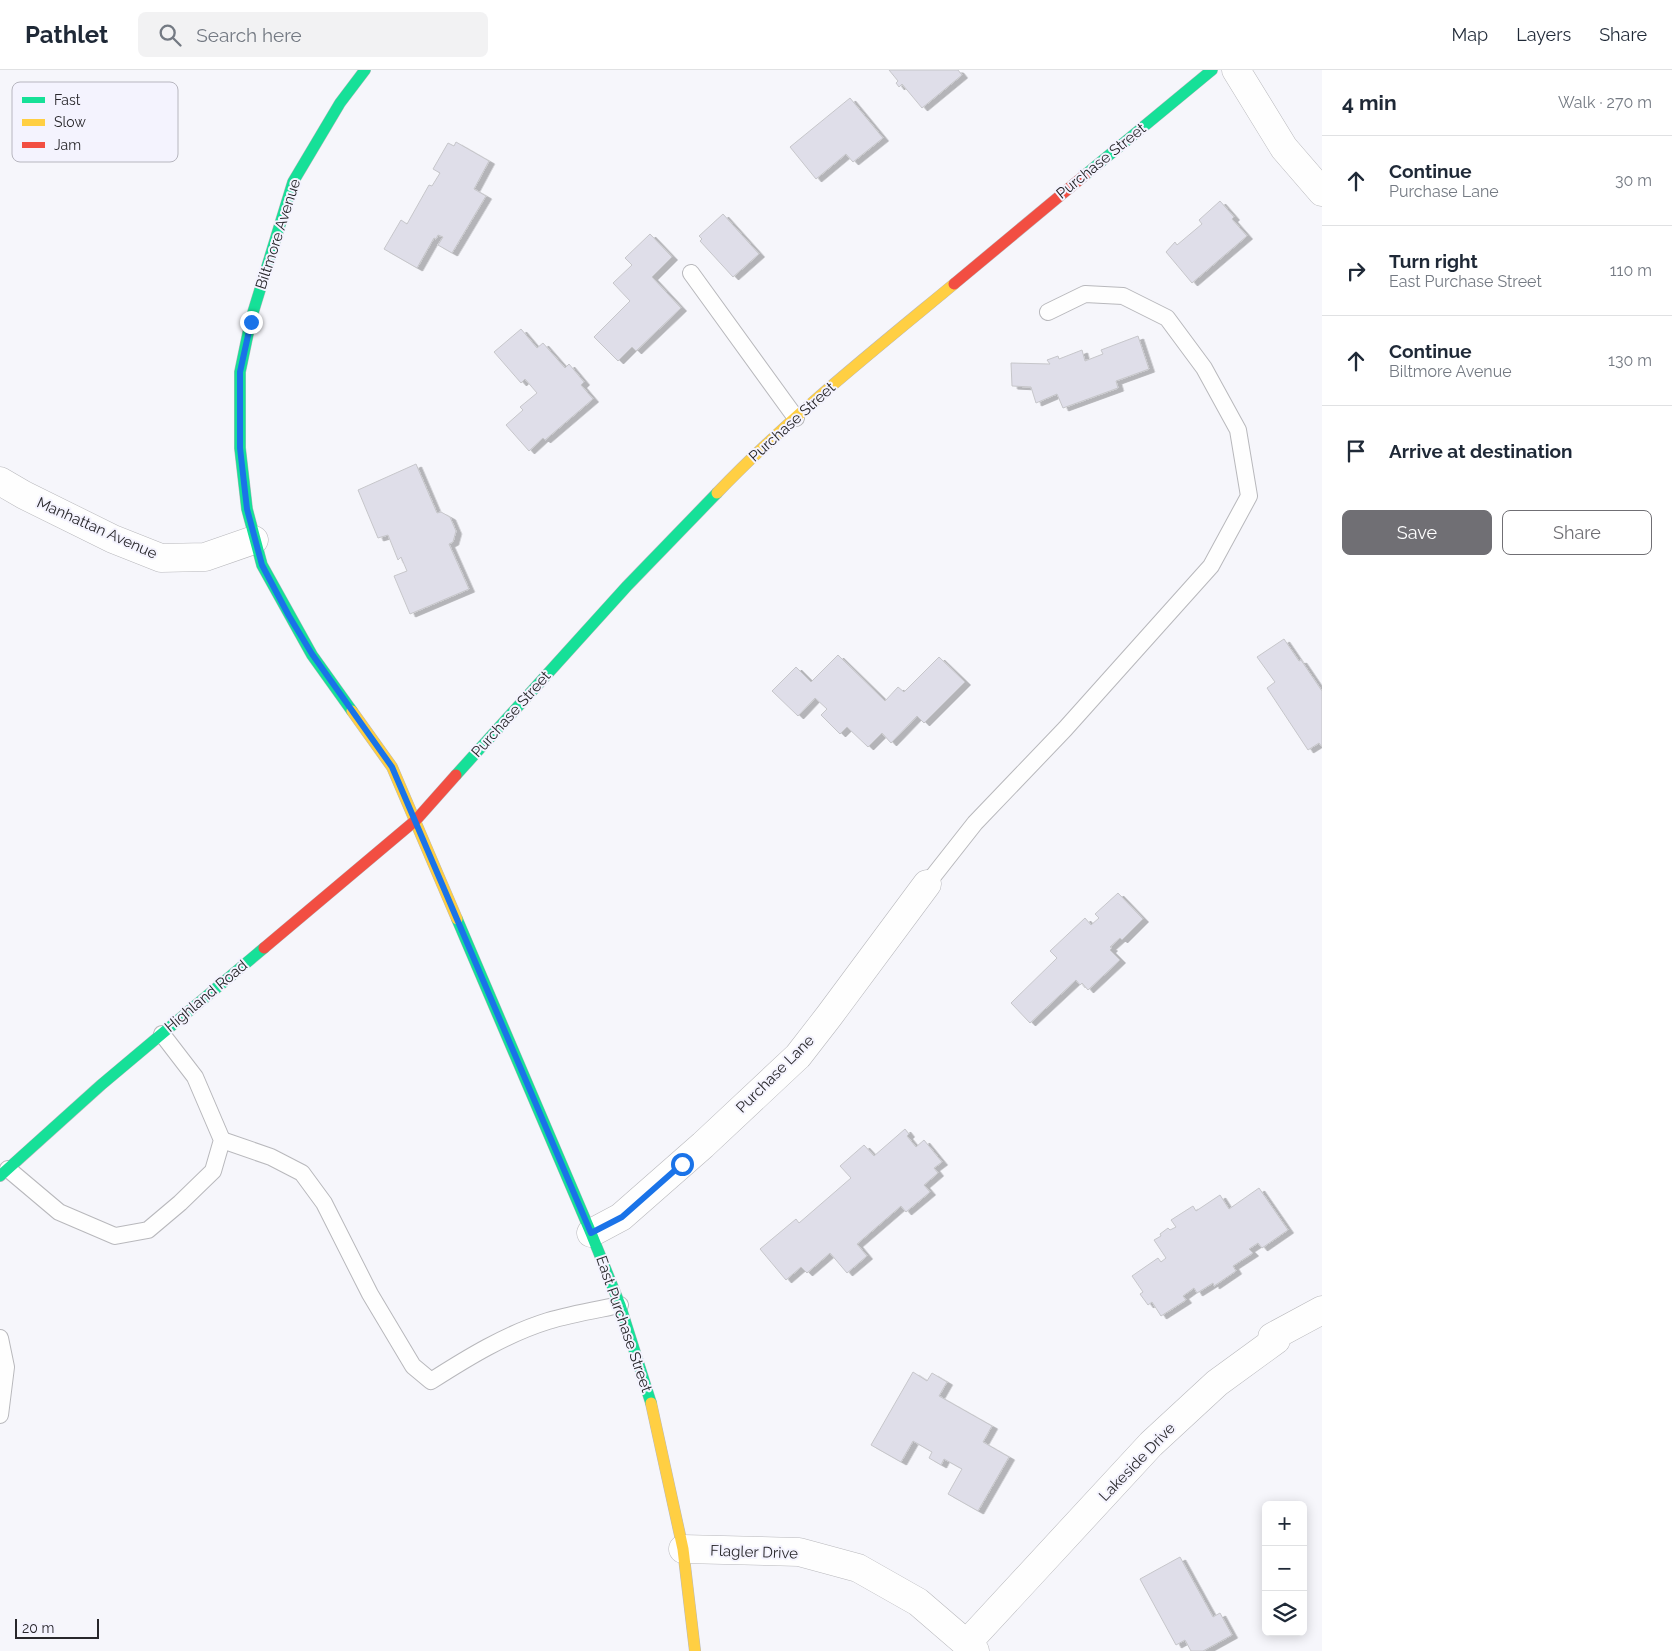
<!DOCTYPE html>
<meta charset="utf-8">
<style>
:root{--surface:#fff;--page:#f2f2f3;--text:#1f2937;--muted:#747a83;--line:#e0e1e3;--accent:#706f74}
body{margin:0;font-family:Raleway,sans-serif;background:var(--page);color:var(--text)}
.controls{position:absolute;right:15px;bottom:15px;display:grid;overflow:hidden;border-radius:8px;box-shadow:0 2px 12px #0003}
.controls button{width:45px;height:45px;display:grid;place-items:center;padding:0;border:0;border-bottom:1px solid var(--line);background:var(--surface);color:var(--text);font:25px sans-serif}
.scale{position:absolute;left:15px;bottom:12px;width:84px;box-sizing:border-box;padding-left:5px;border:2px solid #28272b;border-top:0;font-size:14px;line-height:18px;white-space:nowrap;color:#28272b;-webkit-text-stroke:4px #f4f3fe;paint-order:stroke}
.stop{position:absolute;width:15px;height:15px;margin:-11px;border:4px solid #1a73e8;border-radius:50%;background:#fff}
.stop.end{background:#1a73e8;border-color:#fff;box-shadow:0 1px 5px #0008}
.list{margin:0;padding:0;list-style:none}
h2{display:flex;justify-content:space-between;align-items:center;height:65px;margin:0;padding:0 20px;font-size:21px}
h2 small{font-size:16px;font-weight:400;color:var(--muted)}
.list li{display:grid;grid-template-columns:32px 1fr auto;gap:15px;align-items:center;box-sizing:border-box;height:90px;padding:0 20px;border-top:1px solid var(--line)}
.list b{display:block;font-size:19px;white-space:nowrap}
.list p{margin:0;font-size:16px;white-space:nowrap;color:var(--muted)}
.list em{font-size:16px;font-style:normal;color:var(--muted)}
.actions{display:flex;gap:10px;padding:15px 20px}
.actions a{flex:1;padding:11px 0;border:1px solid var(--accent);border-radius:8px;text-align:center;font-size:18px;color:var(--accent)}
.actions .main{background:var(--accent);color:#fff}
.icon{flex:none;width:28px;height:28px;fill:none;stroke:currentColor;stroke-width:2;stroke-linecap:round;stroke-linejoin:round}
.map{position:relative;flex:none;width:1322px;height:1581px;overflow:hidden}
header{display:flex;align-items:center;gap:30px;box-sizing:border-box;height:70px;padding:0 25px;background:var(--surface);border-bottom:1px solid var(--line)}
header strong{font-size:24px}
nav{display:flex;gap:28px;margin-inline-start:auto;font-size:18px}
.search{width:350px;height:45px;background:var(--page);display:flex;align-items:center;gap:12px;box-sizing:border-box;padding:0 18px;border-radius:8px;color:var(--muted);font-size:19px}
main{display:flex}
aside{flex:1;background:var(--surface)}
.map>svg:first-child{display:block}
.building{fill:#dfdee9;stroke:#c6c6ca;filter:url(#shadow)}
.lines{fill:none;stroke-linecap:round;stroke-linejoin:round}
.lane-casing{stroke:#b8b8bc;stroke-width:18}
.street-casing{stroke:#b8b8bc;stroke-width:29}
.fast-casing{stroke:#b8b8bc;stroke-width:12}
.slow-casing{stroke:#b8b8bc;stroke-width:12}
.jam-casing{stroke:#b8b8bc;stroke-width:12}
.lane{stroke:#fefefe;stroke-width:16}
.street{stroke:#fefefe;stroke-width:28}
.fast{stroke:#16e098;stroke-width:11}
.slow{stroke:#ffcf43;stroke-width:11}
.jam{stroke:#f24e42;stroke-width:11}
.route{stroke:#1a73e8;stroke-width:6}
.labels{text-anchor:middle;stroke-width:4;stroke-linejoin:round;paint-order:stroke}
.street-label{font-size:15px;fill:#28272b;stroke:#f4f3fe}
.key{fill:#f4f3fe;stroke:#b7b6bf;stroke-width:1}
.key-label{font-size:14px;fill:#28272b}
</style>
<header>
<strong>Pathlet</strong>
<div class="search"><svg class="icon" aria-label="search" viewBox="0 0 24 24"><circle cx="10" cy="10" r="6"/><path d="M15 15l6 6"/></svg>Search here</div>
<nav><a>Map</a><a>Layers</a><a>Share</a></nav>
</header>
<main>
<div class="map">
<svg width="1322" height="1581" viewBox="0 0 1322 1581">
<defs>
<filter id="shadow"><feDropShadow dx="5.5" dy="3" stdDeviation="0" flood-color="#0004"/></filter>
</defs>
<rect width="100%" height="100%" fill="#f6f6fb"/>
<g class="building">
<polygon points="889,0 958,0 962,5 922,38 902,14 899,17 896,13 898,11"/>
<polygon points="850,28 883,68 853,92 846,84 816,109 790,77"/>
<polygon points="456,72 489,91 474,119 486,126 452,183 438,175 443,167 438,165 436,169 434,168 417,198 384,179 401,150 407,154 429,115 432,116 440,103 433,99 448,73 454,76"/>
<polygon points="1220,131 1234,147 1232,149 1247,166 1192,213 1166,182 1175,172 1177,175 1202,154 1199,150"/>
<polygon points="723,144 759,184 733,207 700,171 702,169 699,166"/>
<polygon points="650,164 672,187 652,207 681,238 636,281 632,277 618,291 594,267 630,231 613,213 632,195 625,188"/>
<polygon points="521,259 537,278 543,273 565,298 569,294 584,312 581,315 593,329 545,370 543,368 529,381 506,355 523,340 520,337 537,323 525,309 521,313 494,282"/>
<polygon points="1138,266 1149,299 1116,311 1118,318 1063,338 1057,324 1036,333 1031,317 1012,316 1011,293 1050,294 1047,290 1058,286 1059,289 1082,280 1085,291 1103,284 1101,280"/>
<polygon points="416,394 437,443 441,442 450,447 456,461 453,472 449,474 469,519 410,544 394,506 407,501 401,487 398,490 388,465 378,468 358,420"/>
<polygon points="1284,569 1299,591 1301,590 1322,621 1322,677 1319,673 1308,680 1267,618 1275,612 1257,587"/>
<polygon points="838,585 885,631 898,617 904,622 939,587 965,612 924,653 917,646 891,673 882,663 868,677 847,657 840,664 821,645 827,639 815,628 798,646 772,621 796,597 811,612"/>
<polygon points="1118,823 1143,849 1122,870 1120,868 1110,877 1112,878 1110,880 1120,890 1088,920 1082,913 1080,915 1076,910 1030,953 1011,933 1057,888 1050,881 1085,848 1091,855 1099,848 1095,844"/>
<polygon points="905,1059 909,1064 907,1066 916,1077 924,1070 942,1092 934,1098 938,1103 924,1115 930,1122 906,1142 901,1136 857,1174 867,1186 847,1203 830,1183 807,1203 801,1197 786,1210 760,1179 796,1149 799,1153 851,1108 840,1096 864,1075 874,1086"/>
<polygon points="1259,1118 1288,1160 1262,1178 1258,1173 1249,1179 1253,1183 1233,1196 1236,1201 1214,1216 1213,1213 1197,1223 1194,1218 1183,1226 1186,1230 1161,1246 1152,1232 1148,1235 1140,1224 1143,1222 1132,1206 1158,1188 1161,1192 1166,1188 1154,1170 1161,1166 1160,1164 1168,1158 1170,1160 1176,1157 1171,1150 1193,1136 1196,1141 1220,1125 1229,1139"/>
<polygon points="913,1302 927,1311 932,1303 947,1312 939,1326 992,1356 983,1372 1009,1387 978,1441 948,1424 962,1399 944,1389 941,1395 929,1388 932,1382 913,1371 901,1392 871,1375"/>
<polygon points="1180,1487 1213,1547 1220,1543 1232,1565 1203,1581 1191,1581 1185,1570 1176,1575 1140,1509"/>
</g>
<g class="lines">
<defs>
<g id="lane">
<polyline points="691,203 796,348"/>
<polyline points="927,814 975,753 1065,659 1211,496 1249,426 1238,360 1204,298 1167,248 1123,226 1085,224 1048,242"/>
<path d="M222,1070L271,1087L302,1103L324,1133L370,1224L413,1296L431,1311C467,1288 506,1264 548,1251C571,1244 596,1240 620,1235"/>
<polyline points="8,1099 59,1142 115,1166 148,1160 180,1133 213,1101 222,1070 195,1007 162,964"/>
<polyline points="0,1268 6,1297 0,1345"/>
</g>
<g id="street">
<polyline points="1236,0 1284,78 1322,122"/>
<polyline points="0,411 24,425 113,469 161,488 205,487 254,470"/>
<polyline points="591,1163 621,1147 703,1075 798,986 829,946 927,814"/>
<polyline points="683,1479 799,1482 858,1498 918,1532 975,1581"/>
<polyline points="967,1573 1151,1374 1217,1313 1276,1270 1272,1267 1322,1240"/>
</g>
<g id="fast">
<polyline points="1085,105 1212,0"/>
<polyline points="352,641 312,585 262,495 247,439 240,378 240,302 251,249 293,112 340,33 365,0"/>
<polyline points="456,705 627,516 717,423"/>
<polyline points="457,849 591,1163 620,1235 651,1333"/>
<polyline points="0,1106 101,1015 264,878"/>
</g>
<g id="slow">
<path d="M717,423C790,347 873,281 954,214"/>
<polyline points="352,641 392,697 457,849"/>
<polyline points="651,1333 683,1479 695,1581"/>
</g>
<g id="jam">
<polyline points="954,214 1085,105"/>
<polyline points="264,878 416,750 456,705"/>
</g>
</defs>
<use href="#lane" class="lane-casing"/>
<use href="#street" class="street-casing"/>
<use href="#fast" class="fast-casing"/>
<use href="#slow" class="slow-casing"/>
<use href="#jam" class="jam-casing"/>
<use href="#lane" class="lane"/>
<use href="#street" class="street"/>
<use href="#fast" class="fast"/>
<use href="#slow" class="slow"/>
<use href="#jam" class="jam"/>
</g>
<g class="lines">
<polyline class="route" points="251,252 240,302 240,378 247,439 262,495 289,546 312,584 392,697 591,1163 622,1147 682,1094"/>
</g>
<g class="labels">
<g class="street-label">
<text transform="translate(1101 91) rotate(-39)" y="5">Purchase Street</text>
<text transform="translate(278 164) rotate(-72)" y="5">Biltmore Avenue</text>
<text transform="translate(792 352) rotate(-42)" y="5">Purchase Street</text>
<text transform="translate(97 458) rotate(24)" y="5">Manhattan Avenue</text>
<text transform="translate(511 644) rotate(-48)" y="5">Purchase Street</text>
<text transform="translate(206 926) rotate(-40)" y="5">Highland Road</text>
<text transform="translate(775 1004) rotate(-45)" y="5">Purchase Lane</text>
<text transform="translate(624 1254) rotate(71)" y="5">East Purchase Street</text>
<text transform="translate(1137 1392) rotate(-46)" y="5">Lakeside Drive</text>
<text transform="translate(754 1482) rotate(2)" y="5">Flagler Drive</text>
</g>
</g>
<rect x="12" y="12" width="166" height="80" rx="8" class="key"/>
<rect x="22" y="27" width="23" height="6" fill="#16e098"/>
<rect x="22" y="49" width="23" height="7" fill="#ffcf43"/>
<rect x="22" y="72" width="23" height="6" fill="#f24e42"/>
<g class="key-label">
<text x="54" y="35">Fast</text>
<text x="54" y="57">Slow</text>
<text x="54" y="80">Jam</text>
</g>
</svg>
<div class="controls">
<button>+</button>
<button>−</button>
<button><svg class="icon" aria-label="layers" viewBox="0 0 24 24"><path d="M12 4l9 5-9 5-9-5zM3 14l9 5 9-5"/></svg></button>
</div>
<div class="scale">20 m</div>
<div class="stop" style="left:682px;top:1094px"></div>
<div class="stop end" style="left:251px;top:252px"></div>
</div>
<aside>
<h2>4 min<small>Walk · 270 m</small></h2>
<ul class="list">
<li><svg class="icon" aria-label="ahead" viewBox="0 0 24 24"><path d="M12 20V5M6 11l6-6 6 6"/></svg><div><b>Continue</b><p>Purchase Lane</p></div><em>30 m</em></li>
<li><svg class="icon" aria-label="right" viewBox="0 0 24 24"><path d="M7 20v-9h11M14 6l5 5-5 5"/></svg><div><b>Turn right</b><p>East Purchase Street</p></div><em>110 m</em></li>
<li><svg class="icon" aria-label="ahead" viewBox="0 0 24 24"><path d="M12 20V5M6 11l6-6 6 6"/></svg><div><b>Continue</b><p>Biltmore Avenue</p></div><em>130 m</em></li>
<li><svg class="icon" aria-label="arrive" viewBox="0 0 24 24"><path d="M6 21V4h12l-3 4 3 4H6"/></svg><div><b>Arrive at destination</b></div></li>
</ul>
<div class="actions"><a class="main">Save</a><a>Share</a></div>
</aside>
</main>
